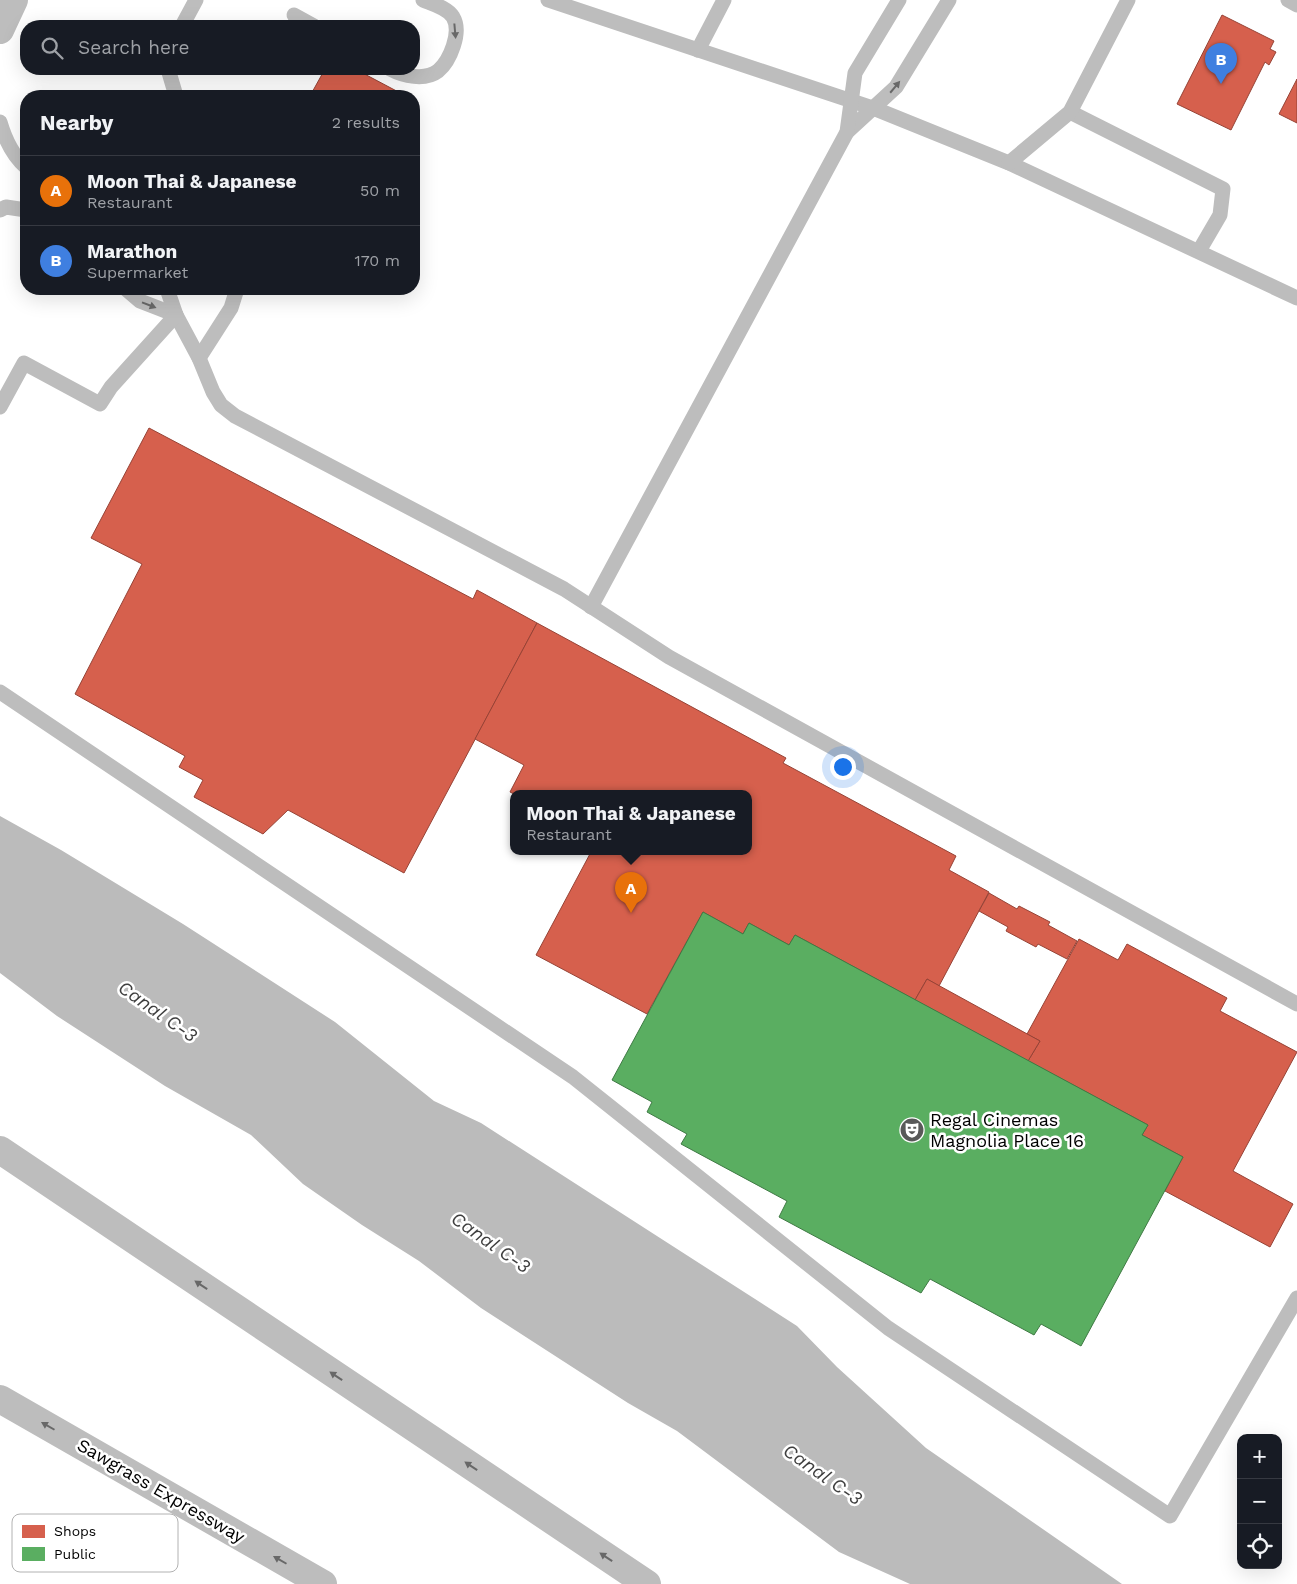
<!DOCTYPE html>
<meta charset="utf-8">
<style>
:root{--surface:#171b24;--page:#242831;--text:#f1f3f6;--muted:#9ea1a6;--line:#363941;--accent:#adaeaf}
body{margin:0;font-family:"Work Sans",sans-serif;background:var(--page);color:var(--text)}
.controls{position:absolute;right:15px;bottom:15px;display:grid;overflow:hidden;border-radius:10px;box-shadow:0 5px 20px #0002}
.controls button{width:45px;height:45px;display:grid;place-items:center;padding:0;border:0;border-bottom:1px solid var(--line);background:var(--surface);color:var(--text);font:25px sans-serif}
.you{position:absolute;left:842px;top:766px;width:18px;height:18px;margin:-12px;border:4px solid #fff;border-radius:50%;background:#1a73e8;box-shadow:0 0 0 8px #1a73e833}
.badge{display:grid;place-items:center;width:32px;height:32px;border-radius:50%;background:var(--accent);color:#fff;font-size:16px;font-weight:700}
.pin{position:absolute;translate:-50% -41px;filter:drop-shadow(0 1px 2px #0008)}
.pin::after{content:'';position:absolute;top:26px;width:18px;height:15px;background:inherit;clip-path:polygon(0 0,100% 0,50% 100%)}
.popup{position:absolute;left:510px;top:790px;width:242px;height:65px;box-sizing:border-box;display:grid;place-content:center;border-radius:10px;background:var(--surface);filter:drop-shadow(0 1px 4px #0005);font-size:16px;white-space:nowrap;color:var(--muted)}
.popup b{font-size:19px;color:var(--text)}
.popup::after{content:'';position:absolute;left:50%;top:100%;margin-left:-10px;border:10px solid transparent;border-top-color:var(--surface)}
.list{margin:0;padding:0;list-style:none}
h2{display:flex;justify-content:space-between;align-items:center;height:65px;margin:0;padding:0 20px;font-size:21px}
h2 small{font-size:16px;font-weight:400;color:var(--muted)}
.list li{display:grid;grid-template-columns:32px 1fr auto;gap:15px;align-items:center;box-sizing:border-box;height:70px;padding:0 20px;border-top:1px solid var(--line)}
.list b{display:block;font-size:19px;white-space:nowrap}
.list p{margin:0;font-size:16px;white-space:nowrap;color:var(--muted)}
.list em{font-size:16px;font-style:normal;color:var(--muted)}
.icon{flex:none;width:28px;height:28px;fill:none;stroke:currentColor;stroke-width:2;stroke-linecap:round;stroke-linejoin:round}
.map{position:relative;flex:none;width:1297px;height:1584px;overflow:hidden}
.search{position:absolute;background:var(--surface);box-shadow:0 5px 20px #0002;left:20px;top:20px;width:400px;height:55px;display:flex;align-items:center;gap:12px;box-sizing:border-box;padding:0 18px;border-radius:20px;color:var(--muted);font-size:19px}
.panel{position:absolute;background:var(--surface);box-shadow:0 5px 20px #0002;left:20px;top:90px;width:400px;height:205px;border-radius:20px}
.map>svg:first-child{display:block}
.water{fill:#bbb}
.shops{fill:#d6604d;stroke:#964336}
.public{fill:#5aae61;stroke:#3f7a44}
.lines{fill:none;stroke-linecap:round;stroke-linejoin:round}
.lane{stroke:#bdbdbd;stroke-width:15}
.primary{stroke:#bdbdbd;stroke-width:28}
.highway{stroke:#bdbdbd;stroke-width:28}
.oneway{fill:#686868}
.labels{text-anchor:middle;stroke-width:5;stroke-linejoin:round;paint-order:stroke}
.poi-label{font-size:18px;fill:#000;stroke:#fff;text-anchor:start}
.street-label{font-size:18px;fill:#000;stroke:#fff}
.water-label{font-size:19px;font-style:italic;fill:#3f3f3f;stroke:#fff}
.key{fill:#fff;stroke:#b2b2b2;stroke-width:1}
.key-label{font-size:14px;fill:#000}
</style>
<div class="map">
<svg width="1297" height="1584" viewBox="0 0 1297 1584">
<rect width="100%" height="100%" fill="#fff"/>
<polygon class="water" points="0,816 61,850 183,924 335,1022 434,1101 481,1123 797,1326 837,1367 926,1448 1122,1584 910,1584 839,1552 677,1431 628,1403 481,1308 419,1261 362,1225 303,1184 251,1135 165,1086 57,1016 0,973"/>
<g class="shops">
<polygon points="1222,15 1274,41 1270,49 1276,52 1269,65 1265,62 1231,130 1177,104"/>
<polygon points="325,69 355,69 406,96 310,96"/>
<polygon points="1297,79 1297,123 1279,114"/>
<polygon points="149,428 473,599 477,590 537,623 404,873 288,810 263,834 194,797 203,780 179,767 185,756 75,694 142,564 91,538"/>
<polygon points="537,623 786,758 783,763 956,856 949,870 989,892 939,986 927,979 915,1000 795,935 789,945 749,923 743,934 703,912 647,1014 536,955 591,852 748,852 748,794 514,794 510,792 524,765 475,739"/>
<polygon points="989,893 1017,909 1019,906 1050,922 1048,925 1077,941 1067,959 1038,944 1036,947 1006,931 1008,927 979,911"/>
<polygon points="1079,939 1118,960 1127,944 1227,998 1220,1011 1297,1052 1233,1171 1293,1204 1270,1247 1165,1191 1183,1157 1142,1135 1148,1125 1028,1061 1040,1041 1027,1034"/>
<polygon points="927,979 1040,1041 1028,1061 915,1000"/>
</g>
<polygon class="public" points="703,912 743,934 749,923 789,945 795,935 1148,1125 1142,1135 1183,1157 1081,1346 1041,1324 1034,1335 930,1279 921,1293 779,1217 787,1201 681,1144 687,1134 647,1112 652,1102 612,1080"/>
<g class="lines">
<g class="lane">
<polyline points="548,0 873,108 1009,163 1297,298"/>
<polyline points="1288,0 1297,5"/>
<polyline points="294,15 314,26"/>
<polyline points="182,26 196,0"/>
<polyline points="698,50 724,0"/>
<polyline points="168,69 176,96"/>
<path d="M390,69C403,76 425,81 438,71C450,61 462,32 453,17C448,8 433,4 423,0"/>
<polyline points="1070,112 1223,189 1220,215 1199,251"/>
<path d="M0,122C5,139 12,155 26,167"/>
<polyline points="847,132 896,87 949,0"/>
<polyline points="1009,163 1070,112 1128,0"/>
<polyline points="0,210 6,207 26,210"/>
<polyline points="126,289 140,301 176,315"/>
<polyline points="167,289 176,315 199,358 213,392 221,405 235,416 564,589 669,657 1297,1004"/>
<polyline points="199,358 231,308 237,289"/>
<polyline points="0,407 24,363 100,404 111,387 176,315"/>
<polyline points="591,607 847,132 855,73 899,0"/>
<polyline points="0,692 573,1077 888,1328 1170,1516 1297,1298"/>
</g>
<polyline class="primary" points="0,30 14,0"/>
<g class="highway">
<polyline points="0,1150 647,1584"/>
<polyline points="0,1399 323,1584"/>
</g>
</g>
<defs><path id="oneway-solid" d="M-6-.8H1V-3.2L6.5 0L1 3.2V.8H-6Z" transform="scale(1.25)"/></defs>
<g class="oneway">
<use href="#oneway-solid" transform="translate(455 31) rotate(85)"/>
<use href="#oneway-solid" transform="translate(895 87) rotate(-50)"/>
<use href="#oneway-solid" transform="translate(149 305) rotate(21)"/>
<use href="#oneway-solid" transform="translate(201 1285) rotate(-146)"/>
<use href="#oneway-solid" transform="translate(336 1376) rotate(-146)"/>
<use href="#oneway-solid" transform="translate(48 1426) rotate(-150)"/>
<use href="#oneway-solid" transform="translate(471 1466) rotate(-146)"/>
<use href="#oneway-solid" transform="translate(606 1557) rotate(-146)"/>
<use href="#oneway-solid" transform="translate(280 1560) rotate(-150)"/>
</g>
<defs>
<symbol id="theatre-disc" viewBox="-11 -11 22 22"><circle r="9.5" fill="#595959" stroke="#fff"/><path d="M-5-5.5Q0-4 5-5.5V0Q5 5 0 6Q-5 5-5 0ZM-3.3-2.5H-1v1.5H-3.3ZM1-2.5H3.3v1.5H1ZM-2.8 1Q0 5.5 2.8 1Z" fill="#fff"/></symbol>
</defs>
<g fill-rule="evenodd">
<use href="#theatre-disc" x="898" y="1116" width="28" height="28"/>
</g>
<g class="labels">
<g class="poi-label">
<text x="930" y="1126">Regal Cinemas<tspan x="930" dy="21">Magnolia Place 16</tspan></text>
</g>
<g class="street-label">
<text transform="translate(161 1491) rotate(30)" y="6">Sawgrass Expressway</text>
</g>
<g class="water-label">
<text transform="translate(158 1011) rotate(35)" y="7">Canal C-3</text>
<text transform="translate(491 1242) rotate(35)" y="7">Canal C-3</text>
<text transform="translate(823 1474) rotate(35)" y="7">Canal C-3</text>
</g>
</g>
<rect x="12" y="1514" width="166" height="58" rx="8" class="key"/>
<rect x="22" y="1525" width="23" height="13" fill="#d6604d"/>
<rect x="22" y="1547" width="23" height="14" fill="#5aae61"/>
<g class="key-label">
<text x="54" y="1536">Shops</text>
<text x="54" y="1559">Public</text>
</g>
</svg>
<div class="controls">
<button>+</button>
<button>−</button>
<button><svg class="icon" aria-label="locate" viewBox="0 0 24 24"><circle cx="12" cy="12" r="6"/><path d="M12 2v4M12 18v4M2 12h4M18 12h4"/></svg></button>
</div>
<div class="you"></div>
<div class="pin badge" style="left:631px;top:913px;background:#e8710a">A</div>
<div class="popup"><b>Moon Thai &amp; Japanese</b>Restaurant</div>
<div class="pin badge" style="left:1221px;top:84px;background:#3f7fe0">B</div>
<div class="search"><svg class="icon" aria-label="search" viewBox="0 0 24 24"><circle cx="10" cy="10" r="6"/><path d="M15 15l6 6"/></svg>Search here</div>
<section class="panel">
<h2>Nearby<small>2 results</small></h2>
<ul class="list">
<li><span class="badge" style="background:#e8710a">A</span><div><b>Moon Thai &amp; Japanese</b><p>Restaurant</p></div><em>50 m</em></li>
<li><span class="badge" style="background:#3f7fe0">B</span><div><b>Marathon</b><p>Supermarket</p></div><em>170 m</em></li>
</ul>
</section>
</div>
